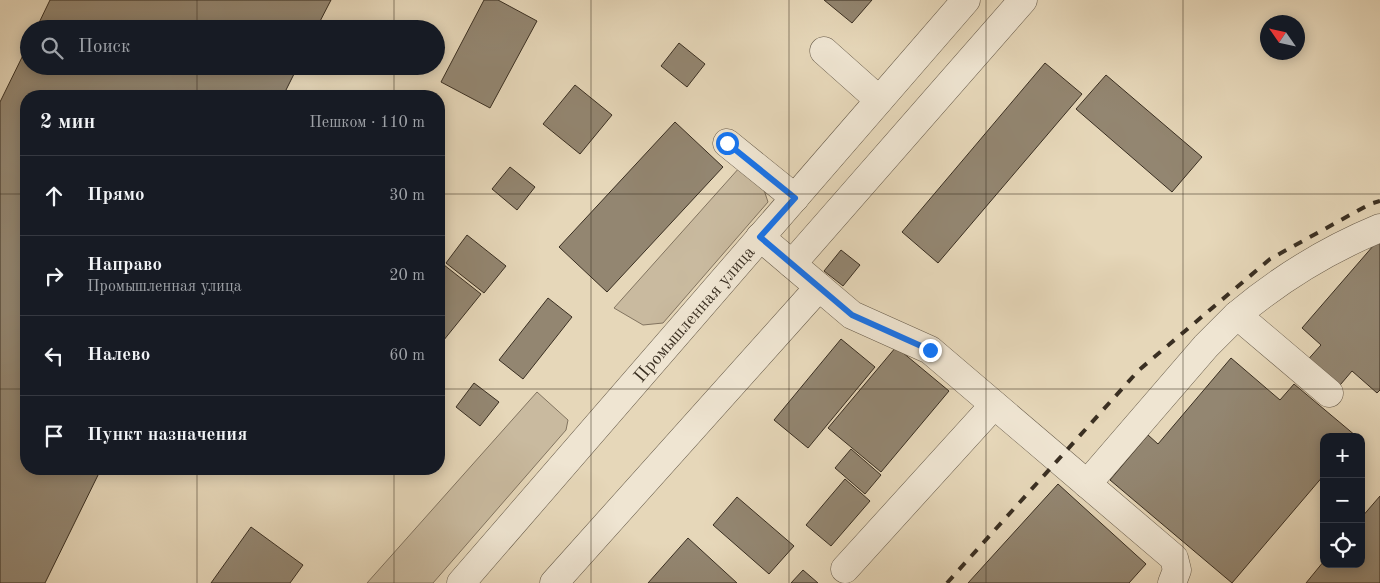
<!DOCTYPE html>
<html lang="ru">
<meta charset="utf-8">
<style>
:root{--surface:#171b24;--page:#20242c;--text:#f1f3f6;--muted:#9ea1a6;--line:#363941}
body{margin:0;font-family:"Old Standard TT",serif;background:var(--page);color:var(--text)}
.controls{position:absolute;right:15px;bottom:15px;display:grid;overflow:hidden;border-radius:10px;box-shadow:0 2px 12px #0003}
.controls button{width:45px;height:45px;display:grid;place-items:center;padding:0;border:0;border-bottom:1px solid var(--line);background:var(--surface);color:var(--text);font:25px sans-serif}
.compass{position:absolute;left:1260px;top:15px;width:45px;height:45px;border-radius:50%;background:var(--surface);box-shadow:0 2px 12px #0003;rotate:304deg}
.stop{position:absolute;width:15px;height:15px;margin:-11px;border:4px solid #1a73e8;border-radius:50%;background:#fff}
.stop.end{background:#1a73e8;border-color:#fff;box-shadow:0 1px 5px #0008}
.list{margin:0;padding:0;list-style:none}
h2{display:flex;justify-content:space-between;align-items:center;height:65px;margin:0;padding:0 20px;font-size:21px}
h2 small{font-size:16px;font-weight:400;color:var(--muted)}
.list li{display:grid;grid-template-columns:32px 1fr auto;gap:15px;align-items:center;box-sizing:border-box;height:80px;padding:0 20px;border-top:1px solid var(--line)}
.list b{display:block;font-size:19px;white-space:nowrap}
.list p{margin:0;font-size:16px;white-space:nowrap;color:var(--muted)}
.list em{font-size:16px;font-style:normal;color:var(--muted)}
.icon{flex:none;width:28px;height:28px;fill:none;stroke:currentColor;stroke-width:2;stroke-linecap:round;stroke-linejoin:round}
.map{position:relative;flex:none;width:1380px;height:583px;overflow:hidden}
.search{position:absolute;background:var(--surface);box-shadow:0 2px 12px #0003;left:20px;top:20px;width:425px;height:55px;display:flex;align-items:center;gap:12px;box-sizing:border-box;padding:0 18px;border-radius:28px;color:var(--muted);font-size:19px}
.panel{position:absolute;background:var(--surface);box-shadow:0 2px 12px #0003;left:20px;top:90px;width:425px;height:385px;border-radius:20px}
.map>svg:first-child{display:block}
.green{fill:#c9ba9f;stroke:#827460}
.building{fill:#938671;stroke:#3a2f22}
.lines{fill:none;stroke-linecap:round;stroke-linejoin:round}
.minor-casing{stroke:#655948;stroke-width:29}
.minor{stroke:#efe5d2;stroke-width:28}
.rail{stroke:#3a2f22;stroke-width:4;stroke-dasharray:9 9;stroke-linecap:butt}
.route{stroke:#1a73e8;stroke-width:6}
.grid{fill:none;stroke:#3a2f22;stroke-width:1;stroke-opacity:0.55}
.labels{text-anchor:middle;stroke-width:4;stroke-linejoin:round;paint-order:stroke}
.street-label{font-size:18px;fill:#3a2f22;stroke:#efe5d2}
</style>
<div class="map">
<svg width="1380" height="583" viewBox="0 0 1380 583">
<rect width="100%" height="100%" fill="#e6d7b9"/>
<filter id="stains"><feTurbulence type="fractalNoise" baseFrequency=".004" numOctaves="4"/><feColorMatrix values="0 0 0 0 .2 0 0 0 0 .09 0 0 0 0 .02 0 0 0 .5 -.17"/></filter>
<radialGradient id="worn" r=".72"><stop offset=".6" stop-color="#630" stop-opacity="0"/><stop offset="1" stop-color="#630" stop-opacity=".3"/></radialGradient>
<g class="green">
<polygon points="740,167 764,190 768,202 663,323 643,325 614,308"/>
<polygon points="537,392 568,420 566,430 433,583 367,583"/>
</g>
<g class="building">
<polygon points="50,0 331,0 316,29 36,29"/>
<polygon points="484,0 498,0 537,21 490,108 441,82"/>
<polygon points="824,0 872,0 852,23"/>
<polygon points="29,43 29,66 298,66 283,96 26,96 26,469 101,469 45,583 0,583 0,102"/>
<polygon points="679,43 705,64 687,87 661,66"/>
<polygon points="1045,63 1082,94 938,263 902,232"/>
<polygon points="1106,75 1202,157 1172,192 1076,109"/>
<polygon points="575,85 612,115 580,154 543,124"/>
<polygon points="675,122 723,167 607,292 559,247"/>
<polygon points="510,167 535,187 517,210 492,189"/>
<polygon points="467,235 506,266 484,293 446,263"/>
<polygon points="1380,238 1380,390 1377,393 1352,371 1335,391 1304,364 1321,345 1302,328"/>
<polygon points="841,250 860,265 843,286 824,271"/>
<polygon points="439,261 481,294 439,346"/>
<polygon points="548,298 572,317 523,379 499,360"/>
<polygon points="841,339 875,367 808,448 774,420"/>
<polygon points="896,347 949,391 881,472 828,428"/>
<polygon points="1231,358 1280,400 1294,384 1356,436 1324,437 1324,475 1232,583 1110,480 1148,435 1158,444"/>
<polygon points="474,383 499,402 480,426 456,407"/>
<polygon points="851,449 881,475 865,494 835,468"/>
<polygon points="845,479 870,501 831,546 806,525"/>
<polygon points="1058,484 1146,564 1129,583 968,583"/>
<polygon points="1380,496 1380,583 1306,583 1324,561 1324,564 1361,564 1361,518"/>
<polygon points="737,497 794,546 769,574 713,525"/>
<polygon points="251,527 303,565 290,583 211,583"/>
<polygon points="688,538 737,583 648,583"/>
<polygon points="803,570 818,583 791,583"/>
</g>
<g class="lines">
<defs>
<g id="minor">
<polyline points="824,51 879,100"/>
<polyline points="727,143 795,198"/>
<polyline points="760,237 852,315 930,350 1174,558 1177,570 1172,583"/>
<polyline points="792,264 1023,0"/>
<path d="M1237,315C1281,278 1327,250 1380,228"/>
<polyline points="1087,484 1206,346 1237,315 1329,393"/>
<polyline points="845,569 994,405"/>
<polyline points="461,583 966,0"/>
<polyline points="554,583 819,287"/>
</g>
</defs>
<use href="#minor" class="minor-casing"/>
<use href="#minor" class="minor"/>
<polyline class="rail" points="947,583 1139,370 1270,259 1370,204 1380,201"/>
</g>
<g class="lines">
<polyline class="route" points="727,143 795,198 760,237 852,315 930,350"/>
</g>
<path class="grid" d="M197,0V29M394,0V29M591,0V583M789,0V583M986,0V583M1183,0V583M197,66V96M394,66V96M0,194H26M439,194H1380M0,389H26M439,389H1380M197,469V583M394,469V583"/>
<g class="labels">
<g class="street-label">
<text transform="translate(694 314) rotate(-49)" y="6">Промышленная улица</text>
</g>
</g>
<rect width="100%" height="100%" filter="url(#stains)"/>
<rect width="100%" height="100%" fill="url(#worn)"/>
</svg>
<div class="controls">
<button>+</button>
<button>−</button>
<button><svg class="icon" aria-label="locate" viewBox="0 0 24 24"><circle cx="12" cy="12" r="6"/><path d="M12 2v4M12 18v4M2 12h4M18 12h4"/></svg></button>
</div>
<svg class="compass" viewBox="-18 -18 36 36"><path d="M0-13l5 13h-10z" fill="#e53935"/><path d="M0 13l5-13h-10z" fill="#9ea1a6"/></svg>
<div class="stop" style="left:727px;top:143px"></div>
<div class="stop end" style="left:930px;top:350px"></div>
<div class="search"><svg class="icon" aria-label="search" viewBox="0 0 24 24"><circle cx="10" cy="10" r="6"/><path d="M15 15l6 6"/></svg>Поиск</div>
<section class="panel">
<h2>2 мин<small>Пешком · 110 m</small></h2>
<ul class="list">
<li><svg class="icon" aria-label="ahead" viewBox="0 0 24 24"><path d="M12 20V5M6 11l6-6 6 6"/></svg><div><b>Прямо</b></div><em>30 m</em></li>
<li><svg class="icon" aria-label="right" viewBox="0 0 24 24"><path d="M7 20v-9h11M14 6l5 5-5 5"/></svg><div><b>Направо</b><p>Промышленная улица</p></div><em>20 m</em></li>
<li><svg class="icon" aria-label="left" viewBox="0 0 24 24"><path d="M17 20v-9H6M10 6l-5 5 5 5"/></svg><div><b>Налево</b></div><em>60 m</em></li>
<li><svg class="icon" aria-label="arrive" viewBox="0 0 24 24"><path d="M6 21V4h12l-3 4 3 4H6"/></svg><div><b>Пункт назначения</b></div></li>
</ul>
</section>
</div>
